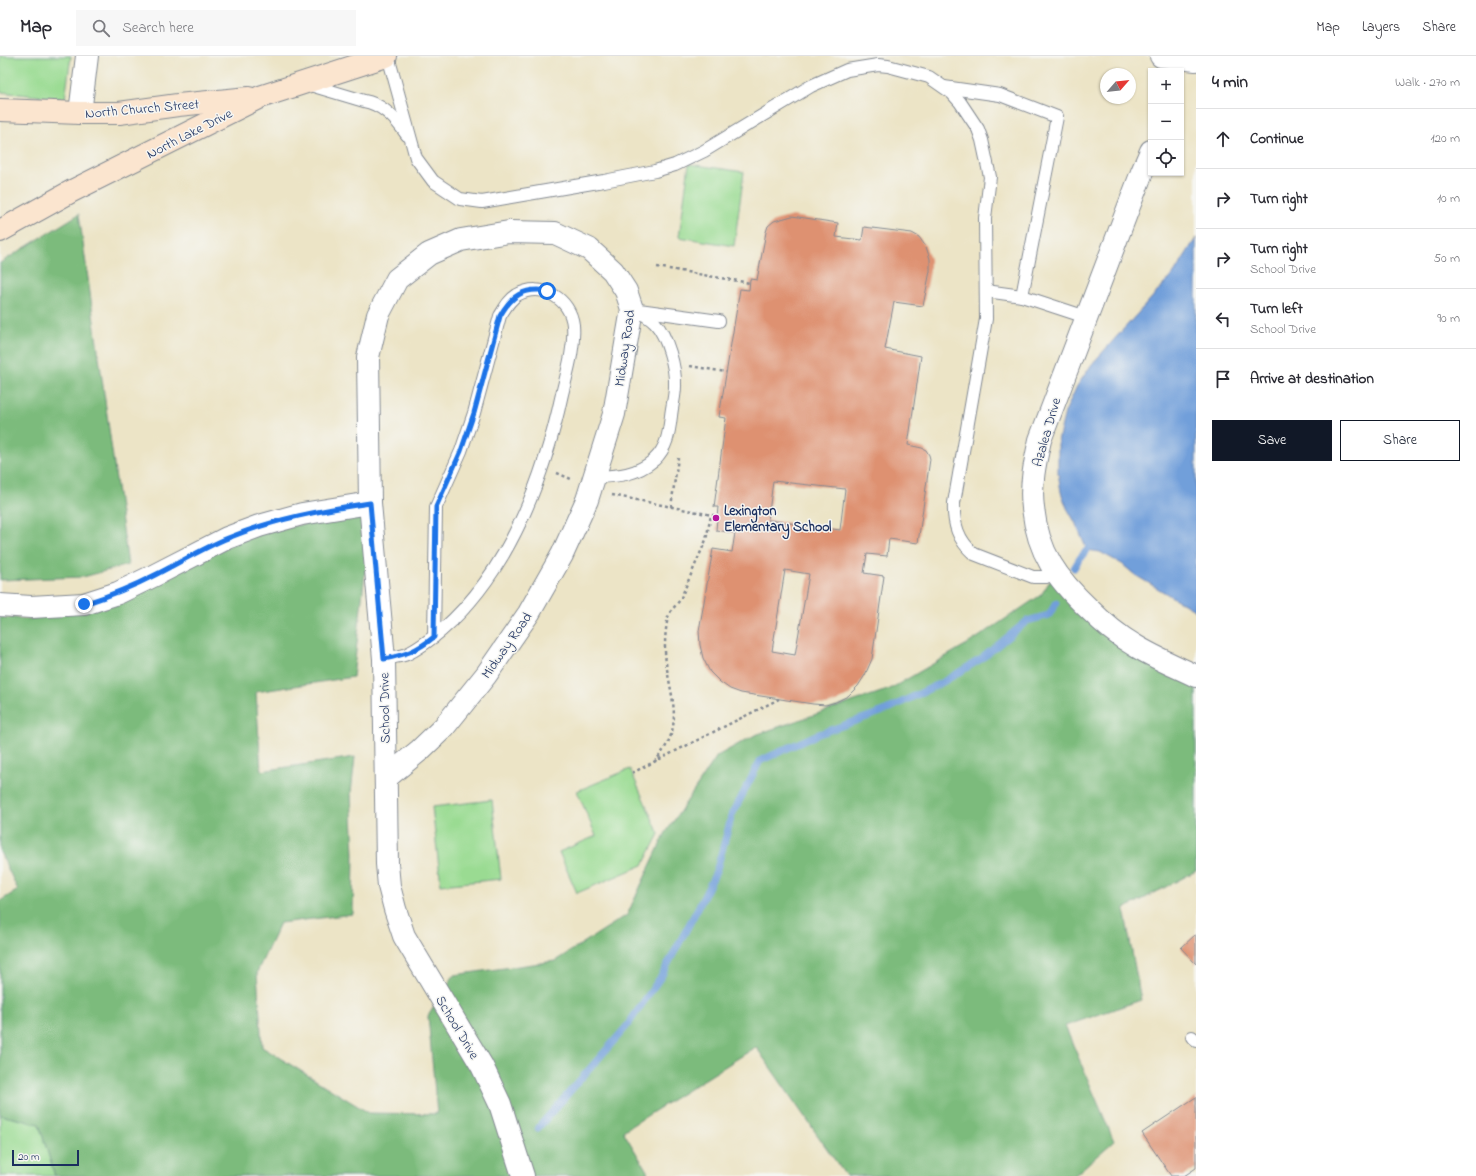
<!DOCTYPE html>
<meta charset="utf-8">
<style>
:root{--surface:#fff;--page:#f7f7f7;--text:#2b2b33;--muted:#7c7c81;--line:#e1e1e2;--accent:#111827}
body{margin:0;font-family:"Indie Flower",sans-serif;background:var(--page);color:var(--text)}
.controls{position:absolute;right:12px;top:12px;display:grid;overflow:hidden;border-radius:0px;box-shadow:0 1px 3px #0004}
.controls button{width:36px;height:36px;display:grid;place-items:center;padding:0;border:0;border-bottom:1px solid var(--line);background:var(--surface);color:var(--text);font:20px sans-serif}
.compass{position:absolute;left:1100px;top:12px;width:36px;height:36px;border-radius:50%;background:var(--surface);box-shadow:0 1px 3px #0004;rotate:62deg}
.scale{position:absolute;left:12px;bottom:10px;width:67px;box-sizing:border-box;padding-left:4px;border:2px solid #1b2f5e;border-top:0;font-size:11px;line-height:14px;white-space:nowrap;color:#1b2f5e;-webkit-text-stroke:3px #f6f6f2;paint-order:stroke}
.stop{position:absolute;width:12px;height:12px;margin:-9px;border:3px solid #1a73e8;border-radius:50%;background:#fff}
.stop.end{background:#1a73e8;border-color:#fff;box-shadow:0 1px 4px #0008}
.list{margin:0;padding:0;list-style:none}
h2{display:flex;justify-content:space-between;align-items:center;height:52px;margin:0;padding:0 16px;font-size:17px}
h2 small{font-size:13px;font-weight:400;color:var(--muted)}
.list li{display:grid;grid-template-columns:26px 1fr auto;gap:12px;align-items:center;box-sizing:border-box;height:60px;padding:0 16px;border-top:1px solid var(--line)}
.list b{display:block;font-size:15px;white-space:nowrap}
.list p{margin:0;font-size:13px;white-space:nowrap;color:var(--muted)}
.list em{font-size:13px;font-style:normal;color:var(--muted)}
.actions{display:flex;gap:8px;padding:12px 16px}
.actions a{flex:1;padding:9px 0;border:1px solid var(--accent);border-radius:0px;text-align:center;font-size:14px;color:var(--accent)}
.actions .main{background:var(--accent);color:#fff}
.icon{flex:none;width:22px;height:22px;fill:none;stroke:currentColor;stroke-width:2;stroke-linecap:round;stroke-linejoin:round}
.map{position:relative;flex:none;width:1196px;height:1120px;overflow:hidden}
header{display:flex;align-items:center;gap:24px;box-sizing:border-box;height:56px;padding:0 20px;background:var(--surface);border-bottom:1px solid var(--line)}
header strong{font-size:19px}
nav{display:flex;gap:22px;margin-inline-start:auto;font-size:14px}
.search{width:280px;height:36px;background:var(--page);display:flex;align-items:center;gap:10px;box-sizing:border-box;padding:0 14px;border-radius:0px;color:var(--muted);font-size:15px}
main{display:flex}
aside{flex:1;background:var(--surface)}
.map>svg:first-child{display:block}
.green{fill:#9adb92;stroke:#5a8578}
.forest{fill:#7bbb7c;stroke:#4b756d}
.water{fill:#719fda;stroke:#46679c}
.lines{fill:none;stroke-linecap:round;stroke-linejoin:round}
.stream{stroke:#719fda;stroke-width:7}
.building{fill:#de9171;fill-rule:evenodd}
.service-casing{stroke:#848a92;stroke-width:14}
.minor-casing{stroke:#848a92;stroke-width:24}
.tertiary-casing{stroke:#848a92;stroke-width:24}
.secondary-casing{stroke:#848a92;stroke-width:24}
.path{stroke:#848a92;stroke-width:2.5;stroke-dasharray:3 3;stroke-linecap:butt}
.service{stroke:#fff;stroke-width:12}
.minor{stroke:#fff;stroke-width:22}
.tertiary{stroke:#fff;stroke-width:22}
.secondary{stroke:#fbe5cf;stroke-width:22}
.route{stroke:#1a73e8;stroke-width:5}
.poi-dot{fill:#b5179e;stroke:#f6f6f2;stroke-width:1.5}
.labels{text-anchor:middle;stroke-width:3;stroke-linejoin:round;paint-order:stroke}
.street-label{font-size:14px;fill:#1b2f5e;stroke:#f6f6f2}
.poi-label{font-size:14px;font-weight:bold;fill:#1b2f5e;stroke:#f6f6f2;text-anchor:start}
</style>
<header>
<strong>Map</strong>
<div class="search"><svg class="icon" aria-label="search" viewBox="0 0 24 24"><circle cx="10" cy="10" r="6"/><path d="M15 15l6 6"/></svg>Search here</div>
<nav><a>Map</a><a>Layers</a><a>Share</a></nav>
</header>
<main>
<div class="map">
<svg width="1196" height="1120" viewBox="0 0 1196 1120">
<rect width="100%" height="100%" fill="#f6f6f2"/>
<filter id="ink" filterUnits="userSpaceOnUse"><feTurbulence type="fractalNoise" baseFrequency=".025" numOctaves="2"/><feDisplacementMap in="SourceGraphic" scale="8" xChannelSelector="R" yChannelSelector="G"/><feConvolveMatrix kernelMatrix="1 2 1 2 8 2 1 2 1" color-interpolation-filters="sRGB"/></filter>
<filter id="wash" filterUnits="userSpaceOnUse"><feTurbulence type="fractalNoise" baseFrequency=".012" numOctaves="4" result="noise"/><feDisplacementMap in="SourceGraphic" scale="16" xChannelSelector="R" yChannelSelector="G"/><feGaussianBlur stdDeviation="0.9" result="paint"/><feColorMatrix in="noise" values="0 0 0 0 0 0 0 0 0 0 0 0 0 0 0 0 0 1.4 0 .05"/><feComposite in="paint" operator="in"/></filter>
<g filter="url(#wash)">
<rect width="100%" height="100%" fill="#ece4c6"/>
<g class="green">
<polygon points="0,0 71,0 65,43 0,36"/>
<polygon points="689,108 744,116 734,190 679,181"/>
<polygon points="630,713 659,778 643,809 577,837 559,796 596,780 577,735"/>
<polygon points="492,744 501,823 441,829 432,751"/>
<polygon points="0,1059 39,1068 55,1120 0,1120"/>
</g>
<g class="forest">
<polygon points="79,158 128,509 83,521 0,524 0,207"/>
<polygon points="372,456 353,621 256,636 261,715 355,701 351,737 354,798 353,858 280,867 257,916 262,991 369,1057 437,1058 428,960 454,919 555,905 627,859 665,778 717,700 755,679 890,633 974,584 1041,539 1055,517 1068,533 1196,624 1196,815 1124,853 1141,944 1065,970 1114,1085 1074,1120 846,1120 756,991 623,1075 650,1120 55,1120 39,1068 0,1059 0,845 18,834 0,796 0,561 31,563 59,557 265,475"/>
</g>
<polygon class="water" points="1196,182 1196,555 1135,519 1122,508 1100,496 1087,494 1075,466 1067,452 1061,436 1058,416 1058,385 1065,356 1077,330 1092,308 1175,216"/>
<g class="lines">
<g class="stream">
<polyline points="1074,512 1080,502 1087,494"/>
<polyline points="538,1072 627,970 662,919 699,850 716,816 732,759 760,705 816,679 884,655 943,626 981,603 1027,565 1049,559 1056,547"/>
</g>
</g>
<g id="blocks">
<g class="building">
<path d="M792,160L838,167L836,181L862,184L864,171L912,177L919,181L926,191L930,203V215L923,250L894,246L885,293L921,300L908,389L922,392L926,394L929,399L930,403L918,487L889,483L887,500L867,498L864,517L884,520L872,603L865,619L858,630L848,640L836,646L826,649L813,648L741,637L730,633L720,626L710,616L703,602L700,589L699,575L713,493L732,496L735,477L716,474L718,451H714L726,362L719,361L740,233L749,234L750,223L757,224L766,176L768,170L774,165ZM773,425L845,433L840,474L768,464ZM785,514L809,518L795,599L772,595Z"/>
<polygon points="1196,878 1196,908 1181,892"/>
<polygon points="1196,1041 1196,1112 1184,1120 1171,1120 1142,1077"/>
</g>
</g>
</g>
<g filter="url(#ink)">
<use href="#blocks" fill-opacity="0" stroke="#848a92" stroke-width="1"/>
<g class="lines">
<defs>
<g id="service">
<path d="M388,0L416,102L433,125L460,143L482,146L604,125L655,115L675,109L704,95L811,30L847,14L878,9L888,10L929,21L952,37L960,46L978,73L982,84L990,121L985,162L986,263L954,447C953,468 958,484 974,498L1033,521H1046L1055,517"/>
<path d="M307,28L364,45C382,48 397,64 407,79"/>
<polyline points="944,31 1000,39 1057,61 1022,240"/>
<polyline points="986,235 1022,240 1086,261"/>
<polyline points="639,254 719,265"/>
<path d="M594,421C617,420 635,420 654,404C667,392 669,377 671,360C672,350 675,340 675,330C676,312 667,280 655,267C649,261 642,257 635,253"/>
<path d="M384,603C391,601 400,601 407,598C420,592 431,583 442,574C509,516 544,422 562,338C567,317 575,291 573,269C570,243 542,225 517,239C509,244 505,252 500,260L474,357L461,395L436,451L434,581"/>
<polyline points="1192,981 1196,985"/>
</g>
<g id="minor">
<polyline points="80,57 87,0"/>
<path d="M1151,95L1142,116L1040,384C1035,406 1030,429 1033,452C1038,497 1057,523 1089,553C1103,567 1117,579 1134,589C1153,601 1175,610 1196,620"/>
<polyline points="370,447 368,301 378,259 397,223 429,198 461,184 509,176 555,177 589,193 613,215 626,235 632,253 614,358 587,444 562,499 529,557 486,619 444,671 420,694 386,722"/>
<polyline points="0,549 31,551 84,548 118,537 155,519 227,482 259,470 302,458 370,447 384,603 387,808 389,830 395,853 404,880 482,1010 500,1048 523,1120"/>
</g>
<polyline id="tertiary" points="1161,0 1196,4"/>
<g id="secondary">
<polyline points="0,54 80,57 119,57 178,49 249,42"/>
<polyline points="0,175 72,135 260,41 386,0"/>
</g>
</defs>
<use href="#service" class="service-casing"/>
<use href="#minor" class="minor-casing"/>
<use href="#tertiary" class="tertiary-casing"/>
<use href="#secondary" class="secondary-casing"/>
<g class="path">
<polyline points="657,211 750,227"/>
<polyline points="690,310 726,316"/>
<polyline points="557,417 571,423"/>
<polyline points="612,439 717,460"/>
<polyline points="671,451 678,402"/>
<path d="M654,706C685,673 672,646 666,607C664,593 665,575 668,561L671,555L680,544L706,484L711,459"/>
<polyline points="632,717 779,643"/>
</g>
<use href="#service" class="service"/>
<use href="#minor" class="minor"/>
<use href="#tertiary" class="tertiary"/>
<use href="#secondary" class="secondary"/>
</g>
</g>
<g class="lines" filter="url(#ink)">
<path class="route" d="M84,548C109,540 132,531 155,519C179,507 203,492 228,482C274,463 322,454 370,447L384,603C404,599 417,595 434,581L436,451L461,395L474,357L500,260C511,240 524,231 547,235"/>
</g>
<circle class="poi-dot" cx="716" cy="462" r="4"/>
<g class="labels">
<g class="street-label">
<text transform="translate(142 52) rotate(-5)" y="5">North Church Street</text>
<text transform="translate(189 77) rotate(-27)" y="5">North Lake Drive</text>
<text transform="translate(624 292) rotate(-82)" y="5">Midway Road</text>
<text transform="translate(1046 376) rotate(-74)" y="5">Azalea Drive</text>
<text transform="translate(506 589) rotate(-55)" y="5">Midway Road</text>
<text transform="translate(384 652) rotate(-91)" y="5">School Drive</text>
<text transform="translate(458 971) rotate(59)" y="5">School Drive</text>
</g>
<g class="poi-label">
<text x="724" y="459">Lexington<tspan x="724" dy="16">Elementary School</tspan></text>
</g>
</g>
</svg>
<div class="controls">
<button>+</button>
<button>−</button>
<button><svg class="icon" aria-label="locate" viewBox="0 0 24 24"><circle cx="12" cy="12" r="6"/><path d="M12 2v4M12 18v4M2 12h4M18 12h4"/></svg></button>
</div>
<svg class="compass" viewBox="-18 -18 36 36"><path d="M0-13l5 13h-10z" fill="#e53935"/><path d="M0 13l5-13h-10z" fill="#7c7c81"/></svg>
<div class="scale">20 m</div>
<div class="stop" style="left:547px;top:235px"></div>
<div class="stop end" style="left:84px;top:548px"></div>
</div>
<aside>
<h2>4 min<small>Walk · 270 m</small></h2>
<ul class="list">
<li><svg class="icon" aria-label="ahead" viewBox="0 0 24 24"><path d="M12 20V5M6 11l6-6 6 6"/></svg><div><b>Continue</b></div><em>120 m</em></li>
<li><svg class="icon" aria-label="right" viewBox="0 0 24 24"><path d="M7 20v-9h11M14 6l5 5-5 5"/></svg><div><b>Turn right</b></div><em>10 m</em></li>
<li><svg class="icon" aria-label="right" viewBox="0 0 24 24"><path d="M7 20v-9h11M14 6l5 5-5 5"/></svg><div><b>Turn right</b><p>School Drive</p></div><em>50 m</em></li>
<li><svg class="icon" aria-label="left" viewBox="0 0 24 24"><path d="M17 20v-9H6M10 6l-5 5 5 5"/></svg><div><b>Turn left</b><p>School Drive</p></div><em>90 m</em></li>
<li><svg class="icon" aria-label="arrive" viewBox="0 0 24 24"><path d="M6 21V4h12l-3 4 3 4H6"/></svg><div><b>Arrive at destination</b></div></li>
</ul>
<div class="actions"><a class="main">Save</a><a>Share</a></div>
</aside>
</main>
